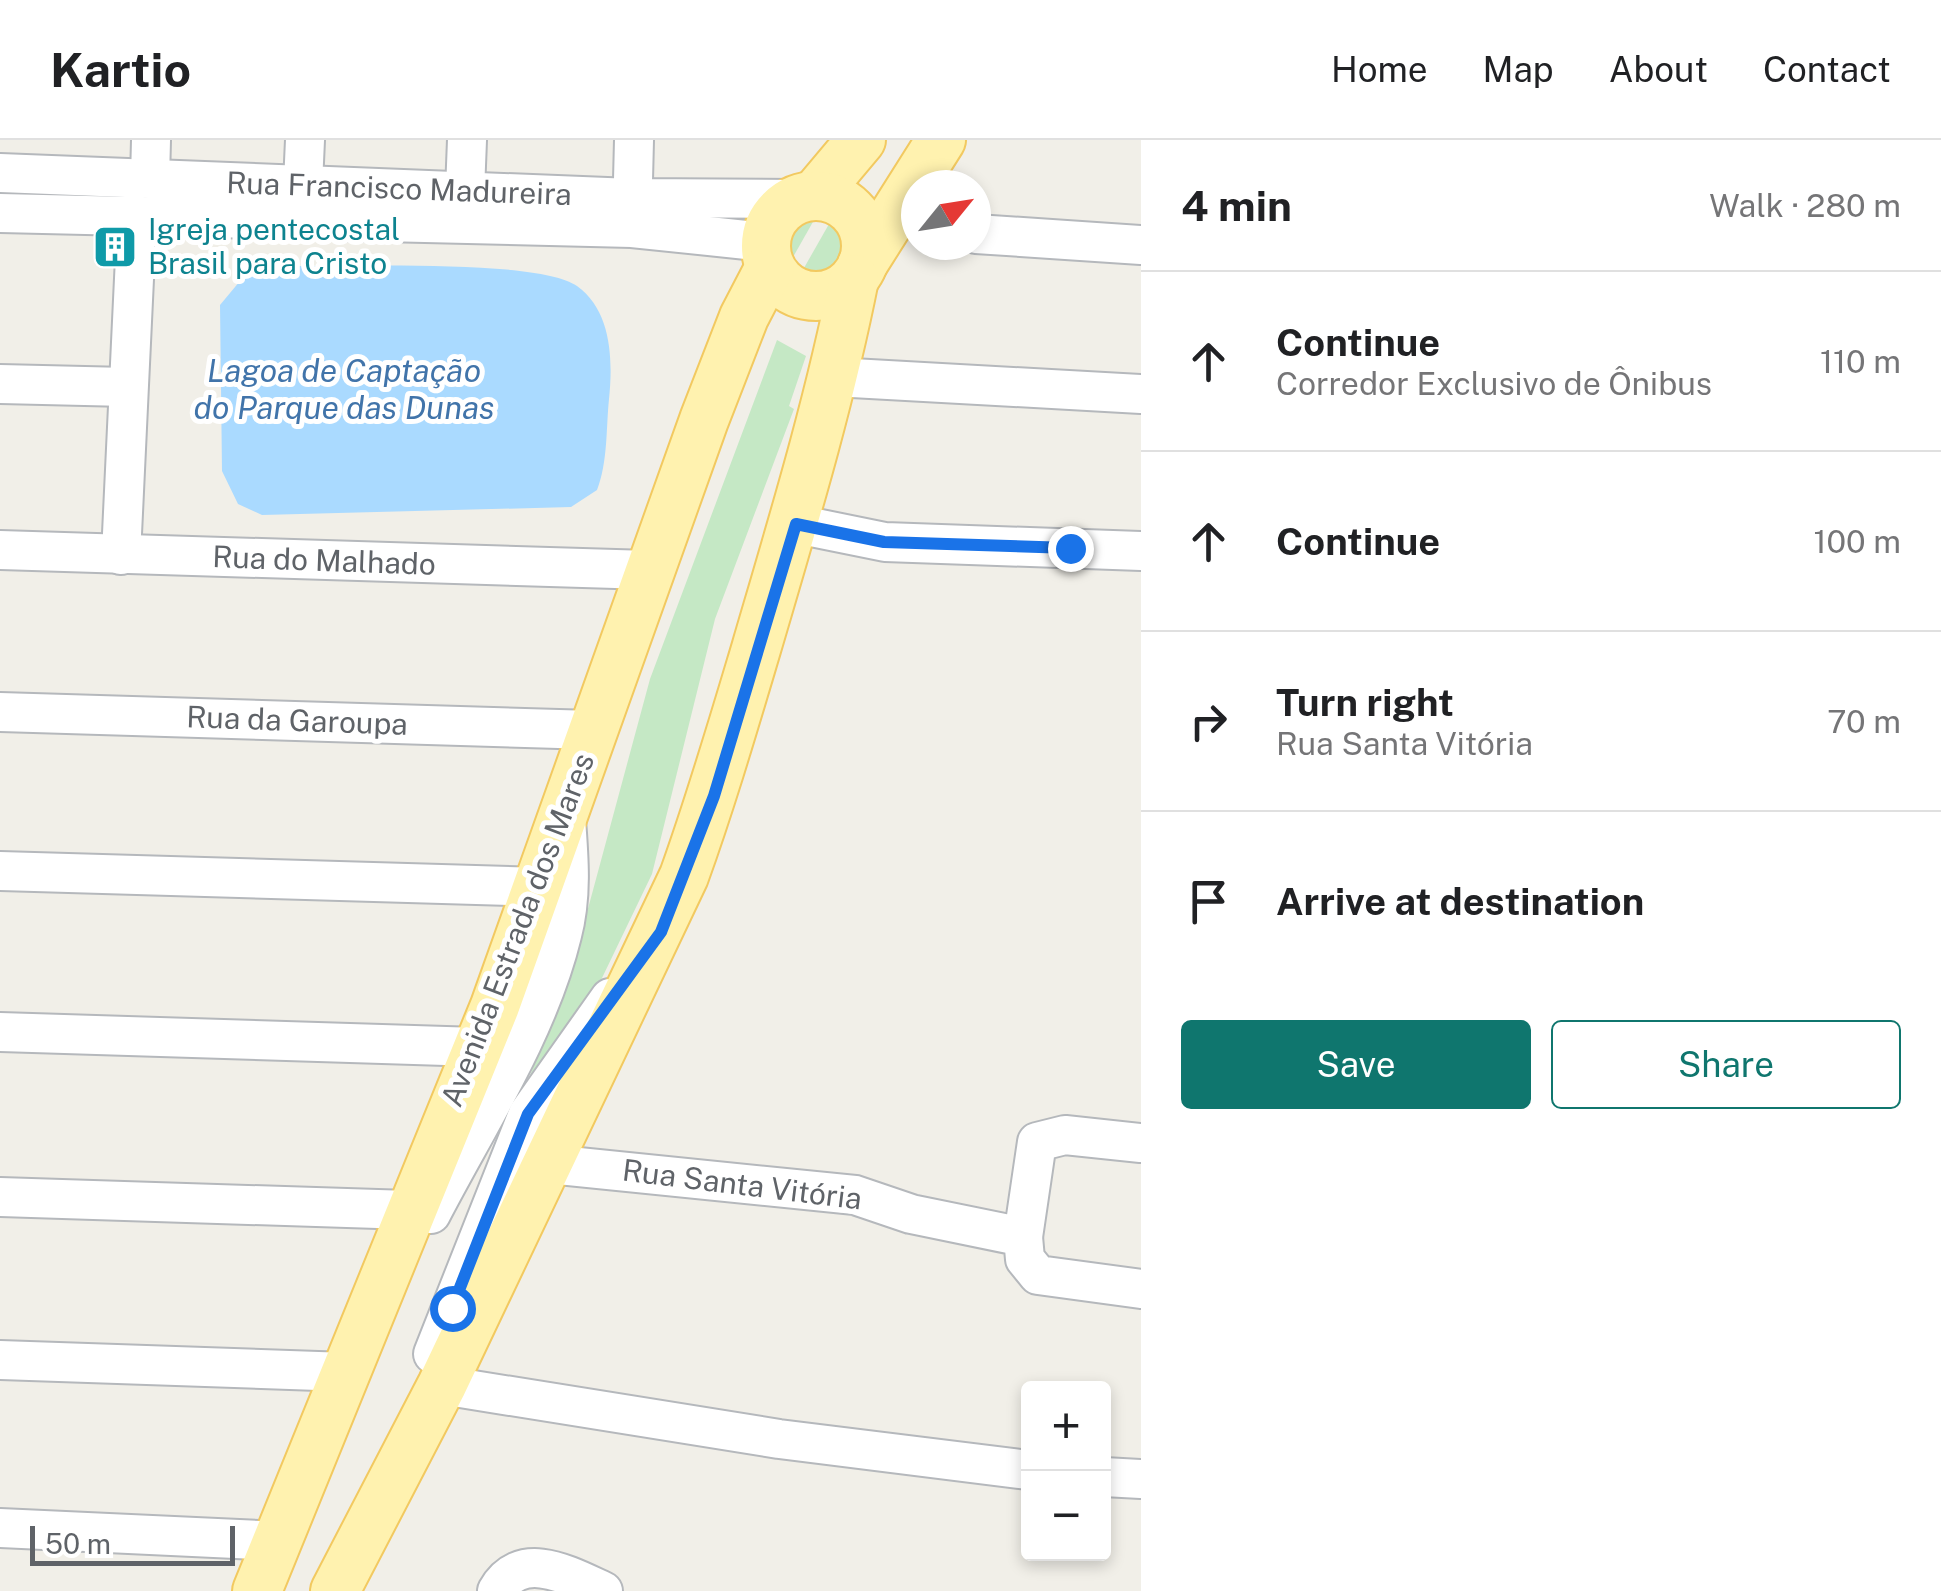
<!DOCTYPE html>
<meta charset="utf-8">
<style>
:root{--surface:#fff;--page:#f6f6f6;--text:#202124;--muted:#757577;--line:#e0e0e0;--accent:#0f766e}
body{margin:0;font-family:"Public Sans",sans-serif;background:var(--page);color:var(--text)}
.controls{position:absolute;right:30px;bottom:30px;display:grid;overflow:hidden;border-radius:10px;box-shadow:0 5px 15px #0003}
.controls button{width:90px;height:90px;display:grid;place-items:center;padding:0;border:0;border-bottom:2px solid var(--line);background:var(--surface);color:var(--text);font:50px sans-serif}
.compass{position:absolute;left:901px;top:30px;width:90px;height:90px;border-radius:50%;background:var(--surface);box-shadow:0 5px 15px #0003;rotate:60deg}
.scale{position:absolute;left:30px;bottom:25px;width:205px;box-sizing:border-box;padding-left:10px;border:5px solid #5f6368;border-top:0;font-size:28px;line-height:35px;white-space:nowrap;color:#5f6368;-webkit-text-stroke:8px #fff;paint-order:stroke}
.stop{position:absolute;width:30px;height:30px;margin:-22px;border:8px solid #1a73e8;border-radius:50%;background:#fff}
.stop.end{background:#1a73e8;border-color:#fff;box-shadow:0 2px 10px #0008}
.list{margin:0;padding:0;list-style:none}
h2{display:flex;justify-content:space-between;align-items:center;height:130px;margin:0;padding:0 40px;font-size:42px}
h2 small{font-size:32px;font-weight:400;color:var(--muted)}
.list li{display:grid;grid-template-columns:65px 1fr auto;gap:30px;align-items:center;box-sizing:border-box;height:180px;padding:0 40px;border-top:2px solid var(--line)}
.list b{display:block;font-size:38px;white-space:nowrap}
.list p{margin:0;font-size:32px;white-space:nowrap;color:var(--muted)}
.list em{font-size:32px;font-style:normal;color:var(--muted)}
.actions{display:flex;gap:20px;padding:30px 40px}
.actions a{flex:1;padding:22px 0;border:2px solid var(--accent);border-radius:10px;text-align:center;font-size:35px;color:var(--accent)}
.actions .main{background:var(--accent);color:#fff}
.icon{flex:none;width:55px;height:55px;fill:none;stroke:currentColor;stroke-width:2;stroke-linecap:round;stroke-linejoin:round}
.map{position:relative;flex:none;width:1141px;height:1451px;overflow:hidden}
header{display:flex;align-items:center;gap:60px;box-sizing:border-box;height:140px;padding:0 50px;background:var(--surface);border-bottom:2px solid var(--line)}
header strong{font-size:48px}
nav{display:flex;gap:55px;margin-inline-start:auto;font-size:35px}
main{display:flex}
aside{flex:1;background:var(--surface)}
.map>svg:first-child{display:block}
.green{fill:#c5e8c5}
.water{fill:#aadaff}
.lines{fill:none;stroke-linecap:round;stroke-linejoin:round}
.minor-casing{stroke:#b5b8bc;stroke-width:42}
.major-casing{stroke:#f2c960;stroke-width:52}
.minor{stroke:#fff;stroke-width:38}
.major{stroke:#fff2af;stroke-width:48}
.route{stroke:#1a73e8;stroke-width:12}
.labels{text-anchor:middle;stroke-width:10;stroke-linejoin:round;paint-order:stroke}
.street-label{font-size:30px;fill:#5f6368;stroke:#fff}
.culture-label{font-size:30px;fill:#0d838f;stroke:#fff;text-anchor:start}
.water-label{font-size:32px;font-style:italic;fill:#4174aa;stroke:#fff}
</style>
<header>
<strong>Kartio</strong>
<nav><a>Home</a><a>Map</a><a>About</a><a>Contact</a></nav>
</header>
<main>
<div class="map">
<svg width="1141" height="1451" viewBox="0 0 1141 1451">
<rect width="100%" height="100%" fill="#f1efe8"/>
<g class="green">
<polygon points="787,73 818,73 784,133 773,90"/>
<path d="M833,77C854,97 847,114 836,137L804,146L796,142Z"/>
<polygon points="777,200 806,216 789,266 794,269 715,479 652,734 577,890 520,963 579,802 650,539"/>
</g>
<path class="water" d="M279,126C337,127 538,118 577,146C612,171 613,221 609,259C606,288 608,322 597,350L571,367L262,375L238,364L222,331L220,165L245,135Z"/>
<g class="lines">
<defs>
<g id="minor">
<polyline points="0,33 632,58 798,59"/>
<polyline points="150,39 151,0"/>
<polyline points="303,44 305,0"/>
<polyline points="465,51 467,0"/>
<polyline points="0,73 632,88 766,102"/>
<polyline points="632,80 634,0"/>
<polyline points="976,94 1141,105"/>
<polyline points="834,237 1141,254"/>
<polyline points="0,244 127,247"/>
<polyline points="796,384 885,402 1141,411"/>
<polyline points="0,410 649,430"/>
<polyline points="121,415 137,75"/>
<polyline points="0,572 593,590"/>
<polyline points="0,731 540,747"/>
<polyline points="0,892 478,907"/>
<polyline points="549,1024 855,1055 911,1074 1023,1097 1025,1119 1038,1135 1141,1149"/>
<polyline points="0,1057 409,1070"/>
<path d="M431,1074C477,985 538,893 562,795C572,758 569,718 566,680"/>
<polyline points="1023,1097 1037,1002 1065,995 1141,1003"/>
<polyline points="433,1214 528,974 610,858"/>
<polyline points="0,1220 347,1232"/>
<polyline points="442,1245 779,1299 1028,1330"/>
<polyline points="1104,1337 1141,1339"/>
<polyline points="0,1388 280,1401"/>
<path d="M497,1451C521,1408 570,1436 603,1451"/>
</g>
<g id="major">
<polyline points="814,56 861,0"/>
<circle cx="816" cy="106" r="50"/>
<polyline points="862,125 941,0"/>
<polyline points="257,1451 495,866 704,280 744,177 770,127"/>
<path d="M335,1451L442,1245L684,736C711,661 733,586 756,509C792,386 829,265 854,139"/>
</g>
</defs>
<use href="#minor" class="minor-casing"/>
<use href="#major" class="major-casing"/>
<use href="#minor" class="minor"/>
<use href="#major" class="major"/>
</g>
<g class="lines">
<polyline class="route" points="452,1168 528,974 661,792 714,656 796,384 884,402 1070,408"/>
</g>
<defs>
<symbol id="building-square" viewBox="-11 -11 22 22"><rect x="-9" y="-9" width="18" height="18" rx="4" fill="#0f9aa8" stroke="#fff"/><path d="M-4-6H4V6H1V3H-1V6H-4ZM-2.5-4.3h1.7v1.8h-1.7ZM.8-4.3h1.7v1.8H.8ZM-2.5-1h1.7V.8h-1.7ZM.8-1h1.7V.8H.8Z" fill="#fff"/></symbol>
</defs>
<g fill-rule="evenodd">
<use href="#building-square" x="90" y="82" width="50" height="50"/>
</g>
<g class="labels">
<g class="street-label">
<text transform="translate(399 49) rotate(2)" y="10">Rua Francisco Madureira</text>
<text transform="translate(324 421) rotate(2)" y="10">Rua do Malhado</text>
<text transform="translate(297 581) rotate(2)" y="10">Rua da Garoupa</text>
<text transform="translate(518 790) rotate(-69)" y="10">Avenida Estrada dos Mares</text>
<text transform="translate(742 1045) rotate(7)" y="10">Rua Santa Vitória</text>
</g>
<g class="culture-label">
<text x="148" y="100">Igreja pentecostal<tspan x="148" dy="34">Brasil para Cristo</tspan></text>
</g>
<g class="water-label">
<text x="344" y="242">Lagoa de Captação<tspan x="344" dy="37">do Parque das Dunas</tspan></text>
</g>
</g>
</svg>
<div class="controls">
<button>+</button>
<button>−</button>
</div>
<svg class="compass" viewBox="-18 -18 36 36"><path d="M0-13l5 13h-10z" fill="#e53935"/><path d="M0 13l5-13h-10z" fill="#757577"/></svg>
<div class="scale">50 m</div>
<div class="stop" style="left:452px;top:1168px"></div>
<div class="stop end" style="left:1070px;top:408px"></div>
</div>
<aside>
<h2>4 min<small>Walk · 280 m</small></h2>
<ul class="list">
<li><svg class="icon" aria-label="ahead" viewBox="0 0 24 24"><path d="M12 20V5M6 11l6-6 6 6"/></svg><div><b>Continue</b><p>Corredor Exclusivo de Ônibus</p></div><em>110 m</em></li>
<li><svg class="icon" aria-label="ahead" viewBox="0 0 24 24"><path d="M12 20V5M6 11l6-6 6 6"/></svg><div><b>Continue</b></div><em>100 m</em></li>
<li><svg class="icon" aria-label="right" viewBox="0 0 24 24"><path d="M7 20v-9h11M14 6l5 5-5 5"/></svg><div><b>Turn right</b><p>Rua Santa Vitória</p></div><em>70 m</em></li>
<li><svg class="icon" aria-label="arrive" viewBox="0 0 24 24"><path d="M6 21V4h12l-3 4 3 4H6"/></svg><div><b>Arrive at destination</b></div></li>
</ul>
<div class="actions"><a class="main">Save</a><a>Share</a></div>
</aside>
</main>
